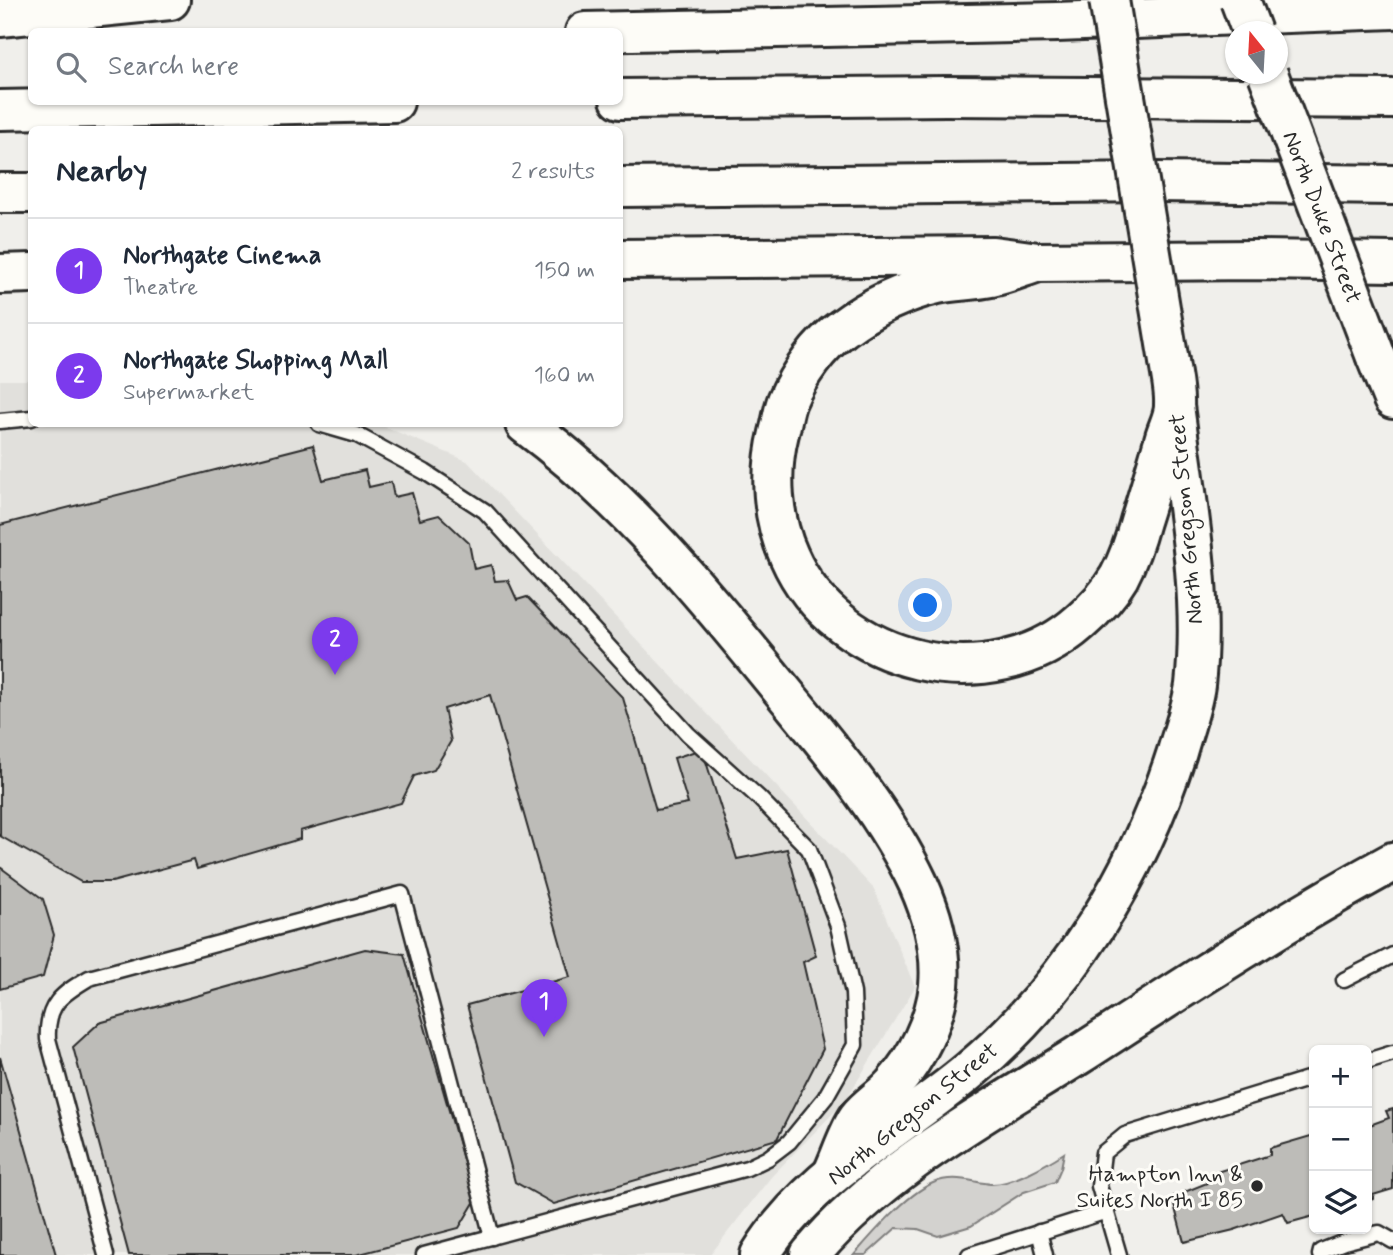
<!DOCTYPE html>
<meta charset="utf-8">
<style>
:root{--surface:#fff;--page:#f6f6f7;--text:#1f2937;--muted:#747a83;--line:#e0e1e3;--accent:#7c3aed}
body{margin:0;font-family:Mynerve,sans-serif;background:var(--page);color:var(--text)}
.controls{position:absolute;right:21px;bottom:21px;display:grid;overflow:hidden;border-radius:10px;box-shadow:0 2px 5px #0004}
.controls button{width:63px;height:63px;display:grid;place-items:center;padding:0;border:0;border-bottom:2px solid var(--line);background:var(--surface);color:var(--text);font:35px sans-serif}
.compass{position:absolute;left:1225px;top:21px;width:63px;height:63px;border-radius:50%;background:var(--surface);box-shadow:0 2px 5px #0004;rotate:342deg}
.you{position:absolute;left:926px;top:606px;width:24px;height:24px;margin:-18px;border:5px solid #fff;border-radius:50%;background:#1a73e8;box-shadow:0 0 0 10px #1a73e833}
.badge{display:grid;place-items:center;width:46px;height:46px;border-radius:50%;background:var(--accent);color:#fff;font-size:23px;font-weight:700}
.pin{position:absolute;translate:-50% -58px;filter:drop-shadow(0 2px 4px #0008)}
.pin::after{content:'';position:absolute;top:37px;width:24px;height:21px;background:inherit;clip-path:polygon(0 0,100% 0,50% 100%)}
.list{margin:0;padding:0;list-style:none}
h2{display:flex;justify-content:space-between;align-items:center;height:91px;margin:0;padding:0 28px;font-size:30px}
h2 small{font-size:23px;font-weight:400;color:var(--muted)}
.list li{display:grid;grid-template-columns:46px 1fr auto;gap:21px;align-items:center;box-sizing:border-box;height:105px;padding:0 28px;border-top:2px solid var(--line)}
.list b{display:block;font-size:26px;white-space:nowrap}
.list p{margin:0;font-size:23px;white-space:nowrap;color:var(--muted)}
.list em{font-size:23px;font-style:normal;color:var(--muted)}
.icon{flex:none;width:38px;height:38px;fill:none;stroke:currentColor;stroke-width:2;stroke-linecap:round;stroke-linejoin:round}
.map{position:relative;flex:none;width:1393px;height:1255px;overflow:hidden}
.search{position:absolute;background:var(--surface);box-shadow:0 2px 5px #0004;left:28px;top:28px;width:595px;height:77px;display:flex;align-items:center;gap:18px;box-sizing:border-box;padding:0 24px;border-radius:10px;color:var(--muted);font-size:26px}
.panel{position:absolute;background:var(--surface);box-shadow:0 2px 5px #0004;left:28px;top:126px;width:595px;height:301px;border-radius:10px}
.map>svg:first-child{display:block}
.built{fill:#e1e0dc}
.green{fill:#d3d2cf;stroke:#7f7e7d;stroke-width:2}
.building{fill:#bdbcb8;stroke:#2b2b2b;stroke-width:2}
.lines{fill:none;stroke-linecap:round;stroke-linejoin:round}
.lane-casing{stroke:#2b2b2b;stroke-width:19}
.secondary-casing{stroke:#2b2b2b;stroke-width:44}
.highway-casing{stroke:#2b2b2b;stroke-width:44}
.lane{stroke:#fdfcf7;stroke-width:14}
.secondary{stroke:#fdfcf7;stroke-width:38}
.highway{stroke:#fdfcf7;stroke-width:38}
.highway-bridge-casing{stroke:#2b2b2b;stroke-width:44;stroke-linecap:butt}
.highway-bridge{stroke:#fdfcf7;stroke-width:38}
.poi-dot{fill:#2b2b2b;stroke:#fdfcf7;stroke-width:2.5}
.labels{text-anchor:middle;stroke-width:6;stroke-linejoin:round;paint-order:stroke}
.street-label{font-size:23px;fill:#2b2b2b;stroke:#fdfcf7}
.poi-label{font-size:23px;fill:#2b2b2b;stroke:#fdfcf7;text-anchor:end}
</style>
<div class="map">
<svg width="1393" height="1255" viewBox="0 0 1393 1255">
<rect width="100%" height="100%" fill="#f0efeb"/>
<filter id="ink" filterUnits="userSpaceOnUse"><feTurbulence type="fractalNoise" baseFrequency=".0143" numOctaves="2"/><feDisplacementMap in="SourceGraphic" scale="14" xChannelSelector="R" yChannelSelector="G"/><feConvolveMatrix kernelMatrix="1 2 1 2 8 2 1 2 1" color-interpolation-filters="sRGB"/></filter>
<g filter="url(#ink)">
<polygon class="built" points="0,380 31,380 32,424 378,424 467,461 874,889 915,987 845,1101 771,1177 710,1255 0,1255"/>
<path class="green" d="M1064,1153L1061,1168L1055,1182L1024,1192L971,1226L938,1236L918,1229L896,1228L866,1255H854C873,1233 907,1194 933,1183C954,1174 971,1182 991,1184C1011,1185 1047,1164 1064,1153Z"/>
<g class="building">
<polygon points="313,445 323,480 365,470 369,487 391,482 394,497 412,493 420,520 439,515 469,543 474,569 491,565 495,581 508,580 517,600 527,597 623,698 656,810 688,804 674,758 702,749 737,859 787,849 816,956 803,962 823,1049 777,1139 554,1204 515,1182 467,1005 570,977 490,695 444,709 451,741 434,770 414,776 401,803 300,831 300,839 197,869 194,860 112,882 81,882 0,836 0,525"/>
<polygon points="0,867 43,899 54,935 43,977 0,989"/>
<polygon points="365,949 404,954 475,1201 459,1228 356,1255 129,1255 73,1047 99,1023"/>
<polygon points="0,1057 16,1113 56,1255 0,1255"/>
<polygon points="1393,1109 1393,1189 1373,1195 1373,1199 1367,1201 1367,1126 1389,1118 1386,1111"/>
<polygon points="1314,1135 1314,1216 1288,1223 1283,1213 1234,1230 1184,1242 1172,1197 1207,1183 1204,1176 1270,1155 1270,1148"/>
</g>
<g class="lines">
<defs>
<g id="lane">
<polyline points="0,421 32,418"/>
<polyline points="319,424 357,435 425,472 485,511 688,734 758,797 809,849 838,926 853,993 855,1045 825,1098 789,1142 768,1158 747,1168 424,1255"/>
<polyline points="1344,980 1393,955"/>
<polyline points="1367,1061 1393,1053"/>
<polyline points="1039,1232 1045,1255"/>
<path d="M106,1255L48,1039C46,1004 62,994 89,978L402,894L492,1237"/>
<polyline points="969,1255 1107,1211"/>
<polyline points="1119,1255 1099,1186 1103,1153 1125,1135 1314,1077"/>
<polyline points="1320,1255 1321,1251 1344,1242 1379,1233 1393,1241"/>
</g>
<g id="secondary">
<path d="M760,1255C809,1175 899,1130 969,1071C1068,989 1138,874 1177,752C1183,731 1192,707 1195,685C1205,595 1186,496 1174,406"/>
<path d="M810,1255C882,1169 983,1115 1077,1056C1181,989 1284,921 1393,862"/>
</g>
<g id="highway">
<polyline points="0,17 170,0"/>
<polyline points="585,32 1057,22 1393,9"/>
<polyline points="620,99 946,96 1393,99"/>
<polyline points="0,110 394,102"/>
<polyline points="620,187 1157,182 1393,185"/>
<polyline points="0,193 32,193"/>
<polyline points="620,259 993,256 1038,262 1254,260 1393,262"/>
<path d="M1038,262C1022,267 1007,274 991,277C973,281 954,280 937,284C903,292 871,307 843,328C819,345 798,375 787,401C783,411 782,423 779,433C769,473 772,519 789,556C837,666 991,701 1080,622C1094,610 1109,594 1119,577C1128,560 1135,540 1140,521C1149,493 1157,465 1165,437C1168,427 1174,416 1174,406C1175,392 1171,376 1169,362"/>
<polyline points="0,274 32,273"/>
<polyline points="1376,357 1393,399"/>
<path d="M525,424C625,498 703,593 781,689C831,750 884,811 918,883C932,914 942,951 939,986C935,1021 917,1058 893,1085C883,1097 868,1105 858,1118C848,1132 840,1159 832,1175"/>
</g>
</defs>
<use href="#lane" class="lane-casing"/>
<use href="#secondary" class="secondary-casing"/>
<use href="#highway" class="highway-casing"/>
<use href="#lane" class="lane"/>
<use href="#secondary" class="secondary"/>
<use href="#highway" class="highway"/>
<defs>
<g id="highway-bridge">
<polyline points="1109,0 1169,362"/>
<polyline points="1240,0 1252,32"/>
<polyline points="1268,74 1376,357"/>
</g>
</defs>
<use href="#highway-bridge" class="highway-bridge-casing"/>
<use href="#highway-bridge" class="highway-bridge"/>
</g>
</g>
<circle class="poi-dot" cx="1257" cy="1186" r="7"/>
<g class="labels">
<g class="street-label">
<text transform="translate(1323 217) rotate(69)" y="8">North Duke Street</text>
<text transform="translate(1185 519) rotate(-95)" y="8">North Gregson Street</text>
<text transform="translate(912 1113) rotate(-39)" y="8">North Gregson Street</text>
</g>
<g class="poi-label">
<text x="1243" y="1181">Hampton Inn &amp;<tspan x="1243" dy="26">Suites North I 85</tspan></text>
</g>
</g>
</svg>
<div class="controls">
<button>+</button>
<button>−</button>
<button><svg class="icon" aria-label="layers" viewBox="0 0 24 24"><path d="M12 4l9 5-9 5-9-5zM3 14l9 5 9-5"/></svg></button>
</div>
<svg class="compass" viewBox="-18 -18 36 36"><path d="M0-13l5 13h-10z" fill="#e53935"/><path d="M0 13l5-13h-10z" fill="#747a83"/></svg>
<div class="you"></div>
<div class="pin badge" style="left:544px;top:1037px">1</div>
<div class="pin badge" style="left:335px;top:675px">2</div>
<div class="search"><svg class="icon" aria-label="search" viewBox="0 0 24 24"><circle cx="10" cy="10" r="6"/><path d="M15 15l6 6"/></svg>Search here</div>
<section class="panel">
<h2>Nearby<small>2 results</small></h2>
<ul class="list">
<li><span class="badge">1</span><div><b>Northgate Cinema</b><p>Theatre</p></div><em>150 m</em></li>
<li><span class="badge">2</span><div><b>Northgate Shopping Mall</b><p>Supermarket</p></div><em>160 m</em></li>
</ul>
</section>
</div>
